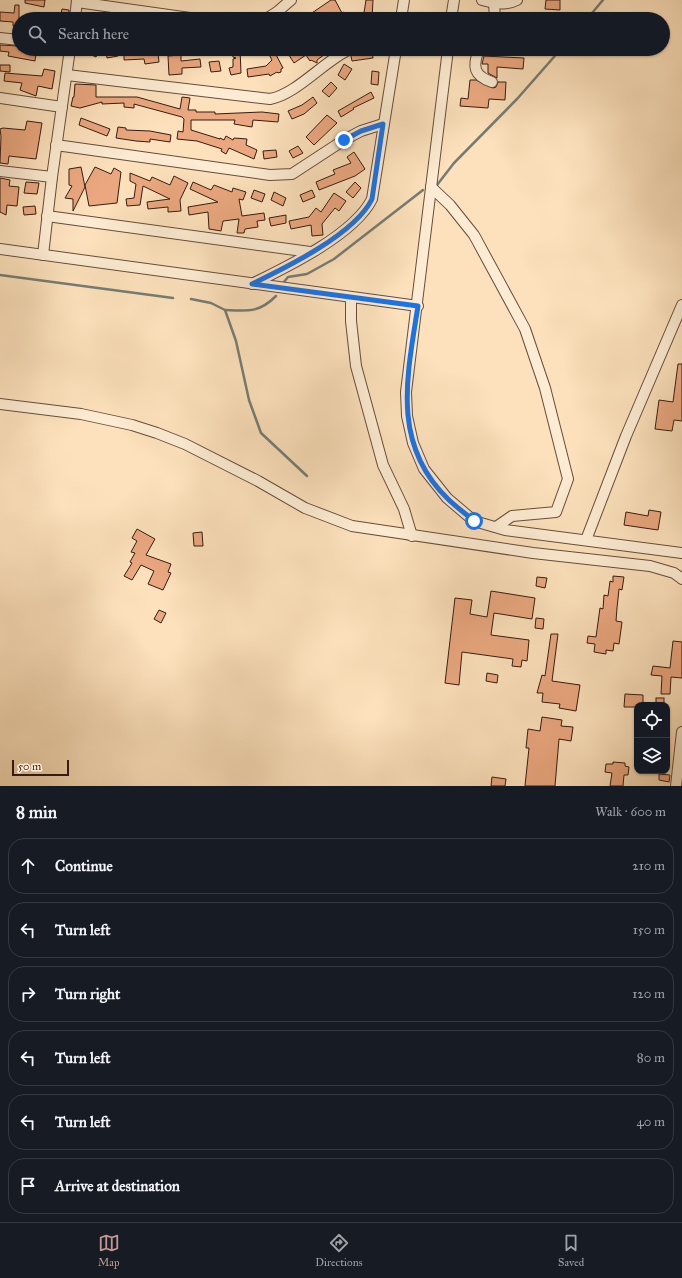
<!DOCTYPE html>
<meta charset="utf-8">
<style>
:root{--surface:#171b24;--page:#242831;--text:#f1f3f6;--muted:#9ea1a6;--line:#363941;--accent:#c59692}
body{margin:0;font-family:"IM FELL Great Primer",serif;background:var(--page);color:var(--text)}
.controls{position:absolute;right:12px;bottom:12px;display:grid;overflow:hidden;border-radius:8px;box-shadow:0 1px 3px #0004}
.controls button{width:36px;height:36px;display:grid;place-items:center;padding:0;border:0;border-bottom:1px solid var(--line);background:var(--surface);color:var(--text);font:20px sans-serif}
.scale{position:absolute;left:12px;bottom:10px;width:57px;box-sizing:border-box;padding-left:4px;border:2px solid #371b10;border-top:0;font-size:11px;line-height:14px;white-space:nowrap;color:#371b10;-webkit-text-stroke:3px #fdecd3;paint-order:stroke}
.stop{position:absolute;width:12px;height:12px;margin:-9px;border:3px solid #1a73e8;border-radius:50%;background:#fff}
.stop.end{background:#1a73e8;border-color:#fff;box-shadow:0 1px 4px #0008}
.list{margin:0;padding:0;list-style:none}
h2{display:flex;justify-content:space-between;align-items:center;height:52px;margin:0;padding:0 16px;font-size:17px}
h2 small{font-size:13px;font-weight:400;color:var(--muted)}
.list li{display:grid;grid-template-columns:26px 1fr auto;gap:12px;align-items:center;box-sizing:border-box;height:56px;margin:0 8px 8px;padding:0 8px;border:1px solid var(--line);border-radius:16px}
.list b{display:block;font-size:15px;white-space:nowrap}
.list em{font-size:13px;font-style:normal;color:var(--muted)}
.icon{flex:none;width:22px;height:22px;fill:none;stroke:currentColor;stroke-width:2;stroke-linecap:round;stroke-linejoin:round}
.map{position:relative;flex:none;width:682px;height:786px;overflow:hidden}
.search{position:absolute;background:var(--surface);box-shadow:0 1px 3px #0004;left:12px;right:12px;top:12px;height:44px;display:flex;align-items:center;gap:10px;box-sizing:border-box;padding:0 14px;border-radius:22px;color:var(--muted);font-size:15px}
.sheet{height:436px;background:var(--surface)}
nav{display:flex;justify-content:space-around;align-items:center;box-sizing:border-box;height:56px;border-top:1px solid var(--line);background:var(--surface);font-size:11px;color:var(--muted)}
nav a{display:grid;justify-items:center;gap:2px}
nav .on{color:var(--accent)}
.map>svg:first-child{display:block}
.lines{fill:none;stroke-linecap:round;stroke-linejoin:round}
.stream{stroke:#767c74;stroke-width:2.5}
.building{fill:#eba880;stroke:#371b10}
.minor-casing{stroke:#684c3b;stroke-width:12}
.minor{stroke:#fdecd3;stroke-width:10}
.route{stroke:#1a73e8;stroke-width:5}
</style>
<div class="map">
<svg width="682" height="786" viewBox="0 0 682 786">
<rect width="100%" height="100%" fill="#fce1bc"/>
<filter id="stains"><feTurbulence type="fractalNoise" baseFrequency=".005" numOctaves="4"/><feColorMatrix values="0 0 0 0 .2 0 0 0 0 .09 0 0 0 0 .02 0 0 0 .5 -.17"/></filter>
<radialGradient id="worn" r=".72"><stop offset=".6" stop-color="#630" stop-opacity="0"/><stop offset="1" stop-color="#630" stop-opacity=".3"/></radialGradient>
<g class="lines">
<g class="stream">
<polyline points="587,19 603,0"/>
<polyline points="437,185 454,163 517,99 561,49"/>
<polyline points="0,275 173,298"/>
<polyline points="284,282 288,277 307,274 334,259 423,190"/>
<polyline points="191,299 211,303 225,310 236,341 249,400 261,433 307,476"/>
<path d="M225,310C248,311 259,313 276,296"/>
</g>
</g>
<g class="building">
<polygon points="25,0 45,0 44,7 25,3"/>
<polygon points="331,0 335,0 342,13 344,12 349,19 333,19 330,12 322,19 303,19"/>
<polygon points="366,0 373,0 372,19 363,19"/>
<polygon points="546,0 560,0 560,10 545,9"/>
<polygon points="15,5 19,5 19,26 13,26 13,22 0,21 0,12 14,13"/>
<polygon points="62,9 69,10 69,19 60,19"/>
<polygon points="0,45 19,46 19,50 36,53 35,61 8,56 9,52 0,51"/>
<polygon points="78,49 96,49 99,51 96,57"/>
<polygon points="110,49 117,49 118,56 107,58 106,50"/>
<polygon points="232,49 240,49 241,73 231,75 229,68 233,67 233,59 236,58 233,57"/>
<polygon points="266,49 273,49 283,68 281,69 281,72 278,73 277,72 270,76 269,74 248,77 247,69 266,66 272,60"/>
<polygon points="291,49 315,49 312,51 313,54 320,49 332,49 317,60 317,63 311,60 310,61 306,55 294,63 287,52"/>
<polygon points="372,50 373,58 352,61 351,56 356,52"/>
<polygon points="147,51 147,55 158,53 159,62 145,64 144,59 124,60 124,52"/>
<polygon points="181,55 181,61 200,59 201,67 182,68 182,74 169,75 168,56"/>
<polygon points="484,56 524,58 523,69 497,67 497,78 488,73 488,64 482,64"/>
<polygon points="219,61 221,71 211,72 209,62"/>
<polygon points="344,64 352,69 345,80 338,75"/>
<polygon points="0,65 10,65 10,72 0,71"/>
<polygon points="44,69 55,71 52,89 38,86 36,96 20,90 22,83 4,81 5,73 42,76"/>
<polygon points="372,71 379,72 378,85 371,84"/>
<polygon points="470,80 476,80 493,88 496,87 498,82 506,82 505,100 489,99 488,108 460,106 461,98 468,99"/>
<polygon points="331,82 337,88 329,97 322,91"/>
<polygon points="75,84 96,85 96,97 137,97 180,109 182,97 190,98 188,110 196,110 196,112 215,112 215,114 262,112 279,114 278,122 253,120 252,127 234,124 235,120 191,120 191,130 220,139 220,138 224,140 226,136 233,140 234,138 247,139 246,145 257,150 254,159 229,148 226,154 221,151 222,149 197,141 177,139 178,131 183,132 184,119 182,117 134,104 134,108 124,107 124,103 102,104 102,102 80,108 71,106 73,97 74,97"/>
<polygon points="371,92 374,98 353,108 354,109 341,117 338,111"/>
<polygon points="313,97 317,103 304,114 292,119 288,111 302,105"/>
<polygon points="327,115 337,123 314,145 306,137"/>
<polygon points="81,118 110,129 107,136 79,125"/>
<polygon points="27,121 42,123 36,159 9,156 8,164 0,163 1,136 0,129 3,128 25,130"/>
<polygon points="118,127 126,128 126,130 150,131 171,135 170,142 150,139 150,142 136,141 116,138"/>
<polygon points="298,146 303,153 293,158 289,151"/>
<polygon points="276,150 277,157 264,159 263,151"/>
<polygon points="354,152 365,169 355,176 319,190 316,182 335,174 333,170 351,163 347,157"/>
<polygon points="81,167 85,187 73,211 73,199 65,198 72,186 69,185 69,169"/>
<polygon points="95,167 111,174 114,168 121,172 117,203 89,206 85,185"/>
<polygon points="130,173 150,181 152,177 170,185 174,176 188,183 180,200 181,211 168,212 168,207 148,209 147,202 170,199 143,186 140,205 127,206 126,199 134,198 136,184 130,181"/>
<polygon points="0,178 10,180 9,186 19,187 17,206 7,205 6,215 0,212"/>
<polygon points="26,182 39,183 37,194 24,193"/>
<polygon points="193,182 211,190 214,185 232,192 233,188 246,192 243,200 239,199 242,216 264,213 265,220 257,221 258,227 245,229 244,233 237,233 239,219 223,221 221,231 209,229 208,212 189,215 188,207 218,202 190,189"/>
<polygon points="355,182 361,188 353,198 346,192"/>
<polygon points="254,190 265,194 262,202 251,198"/>
<polygon points="312,190 315,197 303,202 300,195"/>
<polygon points="274,192 286,198 283,206 271,200"/>
<polygon points="334,193 346,201 339,211 335,208 322,224 323,235 312,236 311,225 291,229 289,221 309,217 316,208 321,212"/>
<polygon points="35,206 36,214 24,215 23,207"/>
<polygon points="286,215 286,223 271,226 269,218"/>
<polygon points="678,364 682,364 682,421 674,420 672,431 655,429 659,400 673,402"/>
<polygon points="649,510 661,512 658,530 624,525 626,512 648,516"/>
<polygon points="137,529 155,539 146,555 171,564 168,572 171,573 163,590 148,584 154,571 141,565 132,580 124,576 132,563 130,562 135,553 131,552 137,541 132,538"/>
<polygon points="202,532 203,546 194,546 193,533"/>
<polygon points="613,576 624,577 622,590 619,589 617,608 616,621 622,622 619,644 614,643 613,651 606,650 606,654 594,652 595,644 587,643 588,636 596,637 600,608 603,609 604,595 608,596 610,581 613,582"/>
<polygon points="537,577 547,578 545,588 536,586"/>
<polygon points="491,591 535,598 532,619 494,613 491,635 529,640 527,661 522,660 521,667 512,666 513,659 462,652 459,685 445,683 455,598 472,600 470,614 487,617"/>
<polygon points="159,610 166,613 161,623 154,619"/>
<polygon points="536,618 544,619 543,629 535,628"/>
<polygon points="551,634 558,634 552,681 580,685 576,711 559,708 560,704 542,702 543,693 537,693 542,675 545,676"/>
<polygon points="673,641 682,642 682,678 671,677 670,694 661,694 662,676 651,675 653,666 670,668"/>
<polygon points="487,673 498,675 497,683 486,681"/>
<polygon points="625,694 643,695 643,705 637,705 637,707 624,707"/>
<rect x="656" y="698" width="8" height="7"/>
<polygon points="542,717 562,720 561,726 573,727 571,741 559,739 555,786 525,786 529,748 526,748 528,729 540,731"/>
<polygon points="613,762 625,763 625,766 629,767 628,775 624,775 623,786 610,786 612,773 605,772 606,764 613,764"/>
<polygon points="659,774 670,775 669,782 659,780"/>
<polygon points="492,777 506,779 505,786 491,786"/>
</g>
<g class="lines">
<defs>
<g id="minor">
<path d="M482,0C495,3 505,6 517,0"/>
<polyline points="77,2 197,19"/>
<polyline points="494,3 495,19"/>
<polyline points="75,19 77,0"/>
<polyline points="266,19 277,12 291,0"/>
<polyline points="401,19 404,0"/>
<polyline points="451,19 454,0"/>
<polyline points="0,38 19,40"/>
<polyline points="448,49 406,392 407,416 413,443 424,469 447,498 474,521 505,530 682,553"/>
<path d="M479,49C472,67 474,76 492,82"/>
<path d="M67,75L270,99C297,94 324,61 350,49"/>
<polyline points="0,98 62,107"/>
<polyline points="56,145 270,175 292,174 344,140 361,131 383,124"/>
<polyline points="0,171 52,177"/>
<polyline points="431,187 450,205 474,235 525,329 545,388 568,479 556,512 512,516 496,527"/>
<polyline points="47,216 310,252"/>
<polyline points="0,249 418,306"/>
<polyline points="43,255 52,177 70,49"/>
<path d="M252,284C287,267 355,234 372,199L396,49"/>
<polyline points="351,297 351,321 356,366 383,465 404,509 412,536"/>
<polyline points="0,404 81,414 132,425 157,433 185,444 258,481 305,508 352,526 533,553 650,566 674,573 682,579"/>
<polyline points="586,540 626,436 682,305"/>
<polyline points="676,786 682,732"/>
</g>
</defs>
<use href="#minor" class="minor-casing"/>
<use href="#minor" class="minor"/>
</g>
<g class="lines">
<path class="route" d="M344,140L361,131L383,124L372,199C355,234 287,267 252,284L418,306C407,376 391,444 448,499C456,507 465,513 474,521"/>
</g>
<rect width="100%" height="100%" filter="url(#stains)"/>
<rect width="100%" height="100%" fill="url(#worn)"/>
</svg>
<div class="controls">
<button><svg class="icon" aria-label="locate" viewBox="0 0 24 24"><circle cx="12" cy="12" r="6"/><path d="M12 2v4M12 18v4M2 12h4M18 12h4"/></svg></button>
<button><svg class="icon" aria-label="layers" viewBox="0 0 24 24"><path d="M12 4l9 5-9 5-9-5zM3 14l9 5 9-5"/></svg></button>
</div>
<div class="scale">50 m</div>
<div class="stop" style="left:474px;top:521px"></div>
<div class="stop end" style="left:344px;top:140px"></div>
<div class="search"><svg class="icon" aria-label="search" viewBox="0 0 24 24"><circle cx="10" cy="10" r="6"/><path d="M15 15l6 6"/></svg>Search here</div>
</div>
<section class="sheet">
<h2>8 min<small>Walk · 600 m</small></h2>
<ul class="list">
<li><svg class="icon" aria-label="ahead" viewBox="0 0 24 24"><path d="M12 20V5M6 11l6-6 6 6"/></svg><div><b>Continue</b></div><em>210 m</em></li>
<li><svg class="icon" aria-label="left" viewBox="0 0 24 24"><path d="M17 20v-9H6M10 6l-5 5 5 5"/></svg><div><b>Turn left</b></div><em>150 m</em></li>
<li><svg class="icon" aria-label="right" viewBox="0 0 24 24"><path d="M7 20v-9h11M14 6l5 5-5 5"/></svg><div><b>Turn right</b></div><em>120 m</em></li>
<li><svg class="icon" aria-label="left" viewBox="0 0 24 24"><path d="M17 20v-9H6M10 6l-5 5 5 5"/></svg><div><b>Turn left</b></div><em>80 m</em></li>
<li><svg class="icon" aria-label="left" viewBox="0 0 24 24"><path d="M17 20v-9H6M10 6l-5 5 5 5"/></svg><div><b>Turn left</b></div><em>40 m</em></li>
<li><svg class="icon" aria-label="arrive" viewBox="0 0 24 24"><path d="M6 21V4h12l-3 4 3 4H6"/></svg><div><b>Arrive at destination</b></div></li>
</ul>
</section>
<nav>
<a class="on"><svg class="icon" aria-label="map" viewBox="0 0 24 24"><path d="M3 6l6-2 6 2 6-2v14l-6 2-6-2-6 2zM9 4v14M15 6v14"/></svg>Map</a>
<a><svg class="icon" aria-label="directions" viewBox="0 0 24 24"><path d="M12 3l9 9-9 9-9-9zM9 14v-3h6M13 9l2 2-2 2"/></svg>Directions</a>
<a><svg class="icon" aria-label="saved" viewBox="0 0 24 24"><path d="M7 4h10v16l-5-4-5 4z"/></svg>Saved</a>
</nav>
